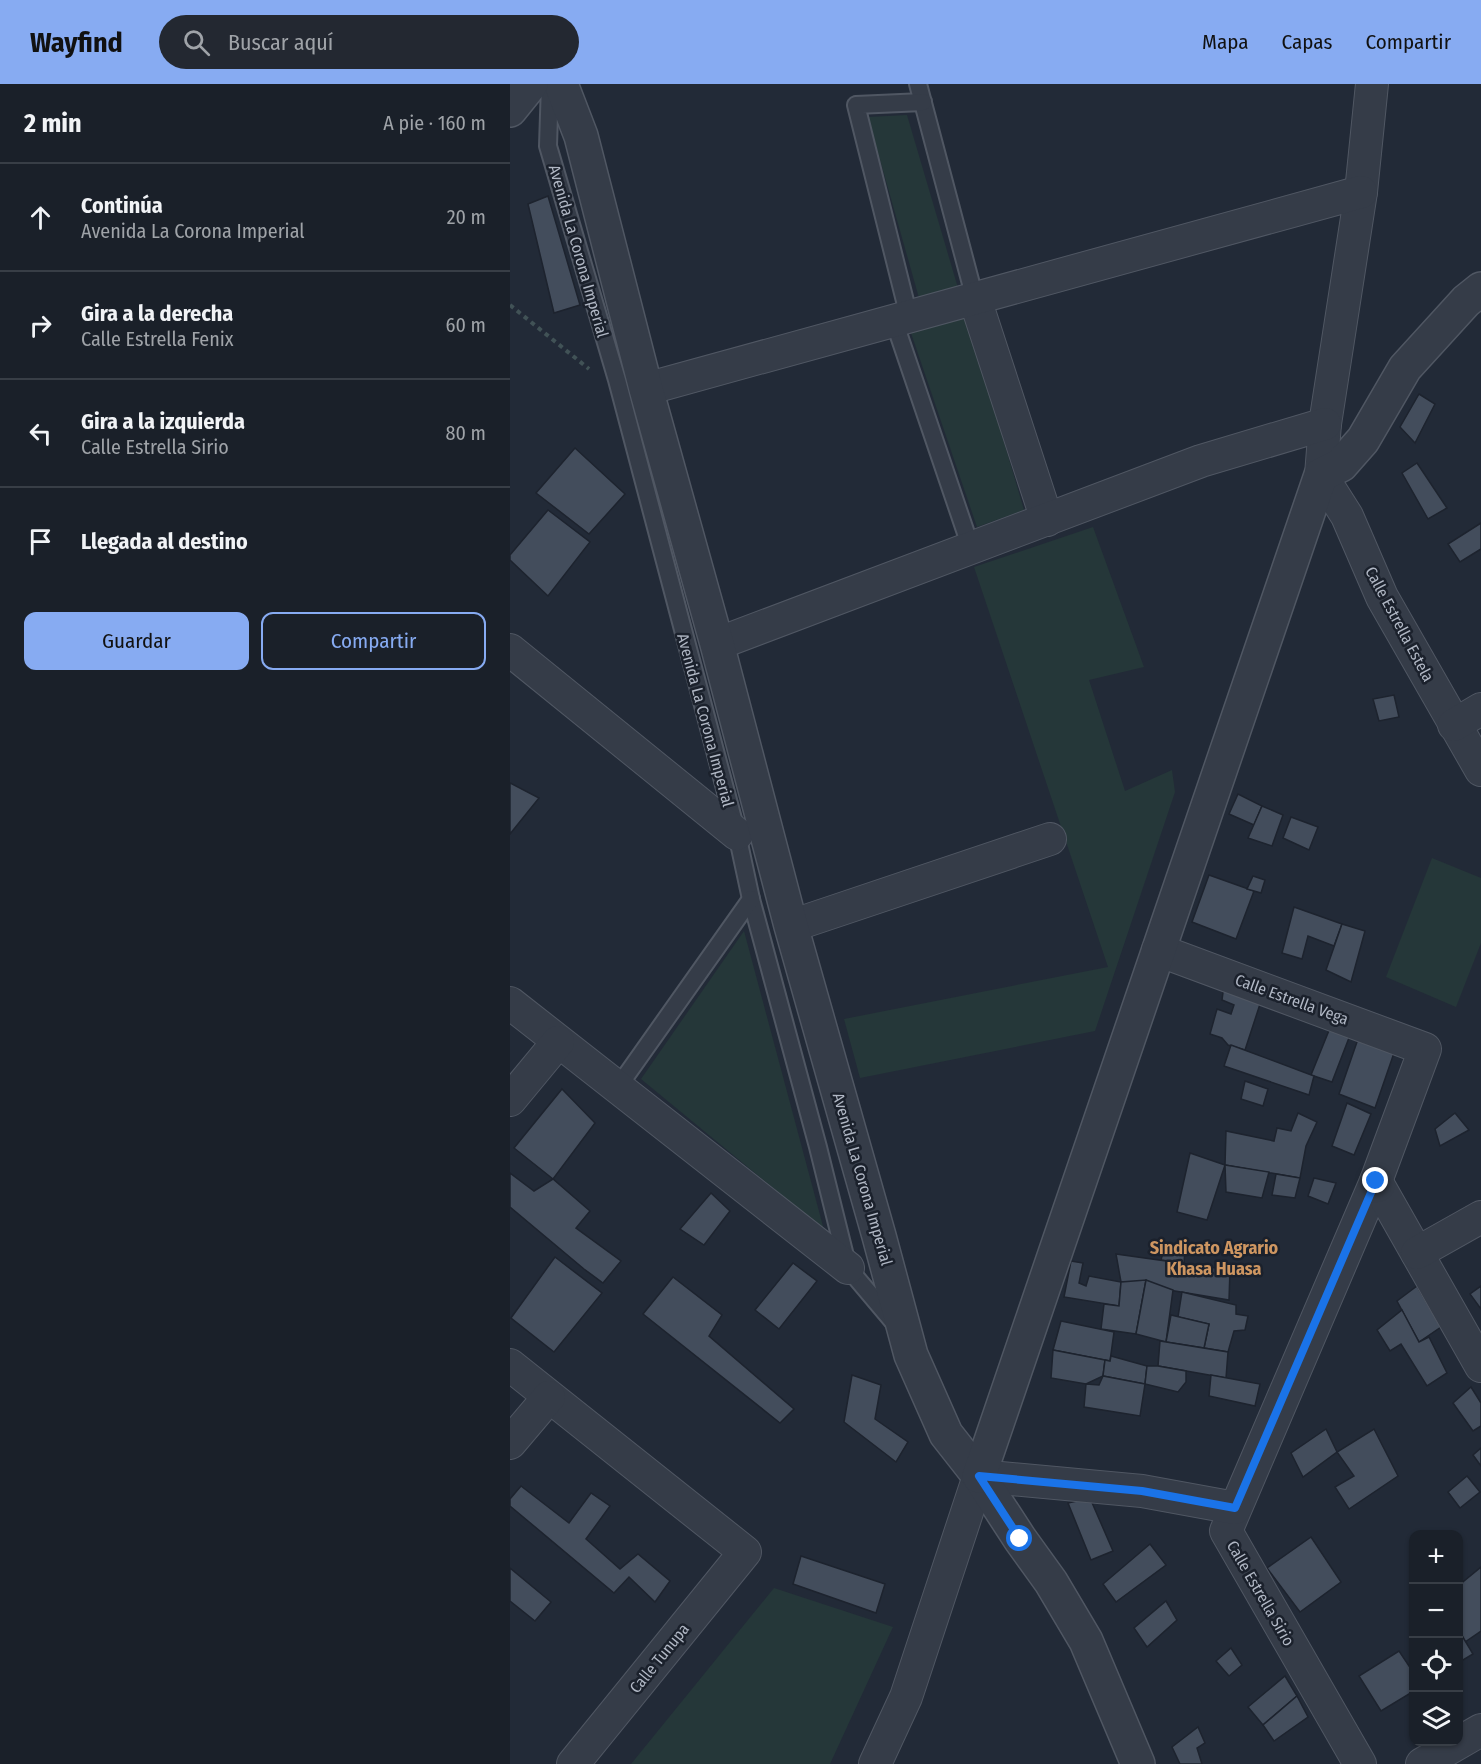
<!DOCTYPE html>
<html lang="es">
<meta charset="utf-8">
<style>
:root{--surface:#1a2029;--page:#232831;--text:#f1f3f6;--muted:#9fa3a8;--line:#383e46;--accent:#87abf2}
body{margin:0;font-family:"Fira Sans Condensed",sans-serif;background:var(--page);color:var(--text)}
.controls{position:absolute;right:18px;bottom:18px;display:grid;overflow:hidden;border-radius:12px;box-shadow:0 2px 4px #0004}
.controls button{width:54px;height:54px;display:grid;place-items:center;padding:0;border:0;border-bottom:2px solid var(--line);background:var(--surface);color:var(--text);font:30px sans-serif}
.stop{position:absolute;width:18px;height:18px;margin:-14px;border:4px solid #1a73e8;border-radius:50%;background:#fff}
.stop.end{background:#1a73e8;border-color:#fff;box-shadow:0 2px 6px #0008}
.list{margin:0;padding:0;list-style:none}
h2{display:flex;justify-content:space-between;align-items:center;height:78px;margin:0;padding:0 24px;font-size:26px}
h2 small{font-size:20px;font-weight:400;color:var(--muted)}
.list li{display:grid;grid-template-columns:39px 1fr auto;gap:18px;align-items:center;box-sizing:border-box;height:108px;padding:0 24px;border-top:2px solid var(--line)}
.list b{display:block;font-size:22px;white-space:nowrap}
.list p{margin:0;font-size:20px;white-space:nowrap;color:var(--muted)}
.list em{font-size:20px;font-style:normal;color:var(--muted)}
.actions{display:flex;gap:12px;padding:18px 24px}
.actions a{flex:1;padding:14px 0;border:2px solid var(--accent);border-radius:12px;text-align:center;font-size:21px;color:var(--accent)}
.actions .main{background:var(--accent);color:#111}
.icon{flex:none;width:33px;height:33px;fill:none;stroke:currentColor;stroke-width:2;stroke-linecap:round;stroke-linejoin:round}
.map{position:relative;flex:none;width:971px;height:1680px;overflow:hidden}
header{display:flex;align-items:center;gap:36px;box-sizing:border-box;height:84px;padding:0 30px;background:var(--accent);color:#111}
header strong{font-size:28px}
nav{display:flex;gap:33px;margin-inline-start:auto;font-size:21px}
.search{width:420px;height:54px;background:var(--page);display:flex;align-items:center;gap:15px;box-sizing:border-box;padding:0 21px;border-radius:33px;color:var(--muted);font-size:22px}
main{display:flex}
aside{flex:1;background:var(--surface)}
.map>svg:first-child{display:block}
.green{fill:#253739}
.building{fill:#434d5c;stroke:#1d232e;stroke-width:1.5}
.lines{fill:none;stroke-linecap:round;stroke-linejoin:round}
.service-casing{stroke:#505763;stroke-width:20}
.minor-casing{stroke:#505763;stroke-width:34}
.tertiary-casing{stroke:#505763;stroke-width:36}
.path{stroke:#415256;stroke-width:4;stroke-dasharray:4.5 4.5;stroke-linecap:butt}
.service{stroke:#353c48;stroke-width:16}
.minor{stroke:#353c48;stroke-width:32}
.tertiary{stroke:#353c48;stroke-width:33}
.route{stroke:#1a73e8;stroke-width:8}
.labels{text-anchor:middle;stroke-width:5;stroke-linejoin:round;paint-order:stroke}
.street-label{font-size:16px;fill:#b0b7c4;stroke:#1b212c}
.neighbourhood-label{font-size:18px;font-weight:bold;fill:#ce9661;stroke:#1b212c}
</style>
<header>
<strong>Wayfind</strong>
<div class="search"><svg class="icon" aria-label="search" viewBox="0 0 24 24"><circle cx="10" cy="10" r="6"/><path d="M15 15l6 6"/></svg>Buscar aquí</div>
<nav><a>Mapa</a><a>Capas</a><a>Compartir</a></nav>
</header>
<main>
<aside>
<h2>2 min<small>A pie · 160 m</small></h2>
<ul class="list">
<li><svg class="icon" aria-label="ahead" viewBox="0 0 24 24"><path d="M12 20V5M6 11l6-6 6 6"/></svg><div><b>Continúa</b><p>Avenida La Corona Imperial</p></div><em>20 m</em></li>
<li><svg class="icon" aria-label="right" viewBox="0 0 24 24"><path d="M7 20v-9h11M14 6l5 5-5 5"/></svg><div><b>Gira a la derecha</b><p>Calle Estrella Fenix</p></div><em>60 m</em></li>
<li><svg class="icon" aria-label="left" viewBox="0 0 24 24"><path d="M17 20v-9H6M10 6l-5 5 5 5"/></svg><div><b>Gira a la izquierda</b><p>Calle Estrella Sirio</p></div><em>80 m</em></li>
<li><svg class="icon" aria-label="arrive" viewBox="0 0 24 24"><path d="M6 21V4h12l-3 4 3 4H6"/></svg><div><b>Llegada al destino</b></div></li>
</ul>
<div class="actions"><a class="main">Guardar</a><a>Compartir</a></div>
</aside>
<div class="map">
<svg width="971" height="1680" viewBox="0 0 971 1680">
<rect width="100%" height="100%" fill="#222a37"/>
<g class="green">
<polygon points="397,31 448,204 409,214 358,33"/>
<polygon points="456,229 514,426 467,443 400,246"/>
<polygon points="583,443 634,583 579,596 615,707 662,686 665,708 585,947 350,994 334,935 598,883 464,483"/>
<polygon points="922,774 971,794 971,859 946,923 876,893"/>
<polygon points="234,847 314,1146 131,995"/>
<polygon points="264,1504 383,1543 320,1680 121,1680"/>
</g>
<g class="building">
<polygon points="38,112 70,221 44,229 18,120"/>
<polygon points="909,310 925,320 905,359 890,343"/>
<polygon points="65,364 115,410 79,450 26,409"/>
<polygon points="907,379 937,424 918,435 892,389"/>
<polygon points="38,426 80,458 38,512 0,476 0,471"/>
<polygon points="971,439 971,465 950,478 938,460"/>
<polygon points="884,611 889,633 869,637 863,615"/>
<polygon points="0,699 29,714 0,750"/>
<polygon points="728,710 752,722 744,741 719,730"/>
<polygon points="752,722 773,731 762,762 738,754"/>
<polygon points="781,733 808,743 799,766 773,754"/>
<polygon points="699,791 744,807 726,855 682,838"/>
<polygon points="743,792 755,796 751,809 737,805"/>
<polygon points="784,823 832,840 824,862 798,852 792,875 772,869"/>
<polygon points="832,840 855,847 841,898 816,886"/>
<polygon points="714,901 752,914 735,966 718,961 712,954 700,950 707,925 721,930 724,921 712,916"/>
<polygon points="822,939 842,946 822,998 801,991"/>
<polygon points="848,955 884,969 865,1024 829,1010"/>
<polygon points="721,961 804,992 799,1011 714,982"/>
<polygon points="735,997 758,1005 753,1022 731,1015"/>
<polygon points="52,1005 85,1039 43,1095 4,1064"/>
<polygon points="837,1019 861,1030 844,1071 822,1062"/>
<polygon points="788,1029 807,1038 796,1062 790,1094 715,1081 716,1047 764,1057 767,1044 781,1047"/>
<polygon points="945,1029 959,1046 930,1062 925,1045"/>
<polygon points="680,1069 715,1081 697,1136 667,1128"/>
<polygon points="715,1081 759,1088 752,1114 716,1108"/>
<polygon points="0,1089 24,1107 43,1095 80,1127 66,1144 111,1177 93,1199 74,1185 0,1123"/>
<polygon points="766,1090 790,1094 785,1114 762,1111"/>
<polygon points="804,1094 826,1099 818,1120 798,1112"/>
<polygon points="201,1109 220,1127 194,1161 170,1145"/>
<polygon points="655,1161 675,1165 674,1179 651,1176"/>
<polygon points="606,1170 720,1186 719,1216 611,1198"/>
<polygon points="45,1173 92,1209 44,1268 1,1234"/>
<polygon points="561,1177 573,1179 569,1199 576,1202 579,1192 611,1198 609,1222 554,1213"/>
<polygon points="283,1179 307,1197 269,1245 245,1226"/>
<polygon points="163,1193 212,1231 199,1252 284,1325 270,1339 133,1230"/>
<polygon points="636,1196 626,1250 591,1245 594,1220 609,1222 611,1198"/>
<polygon points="636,1196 663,1206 656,1258 626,1250"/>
<polygon points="907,1202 931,1243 909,1258 887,1217"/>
<polygon points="971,1202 971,1225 960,1210"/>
<polygon points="672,1208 726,1221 726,1230 738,1232 735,1246 724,1247 718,1268 694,1264 699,1240 668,1233"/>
<polygon points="892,1226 909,1258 919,1253 937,1289 917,1302 891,1260 880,1267 867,1246"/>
<polygon points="661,1231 699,1240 694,1264 656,1258"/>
<polygon points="551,1237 604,1248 600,1277 543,1266"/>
<polygon points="650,1257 718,1268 716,1294 648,1282"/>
<polygon points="543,1266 595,1276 593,1292 576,1300 541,1294"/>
<polygon points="601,1272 637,1282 635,1300 593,1292 595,1276 600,1277"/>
<polygon points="637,1282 648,1282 676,1287 676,1298 668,1308 635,1300"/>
<polygon points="342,1291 371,1301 365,1335 398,1358 386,1378 334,1338"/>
<polygon points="701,1291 750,1300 745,1322 699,1312"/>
<polygon points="593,1292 635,1300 630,1332 574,1323 576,1300 589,1301"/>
<polygon points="961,1303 971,1319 971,1342 963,1347 943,1319"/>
<polygon points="816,1345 827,1368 793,1393 781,1369"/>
<polygon points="864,1345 888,1392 839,1425 825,1403 844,1392 827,1368"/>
<polygon points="971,1364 971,1382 963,1371"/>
<polygon points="957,1392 970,1408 950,1424 938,1408"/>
<polygon points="11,1402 59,1439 81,1409 100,1422 76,1455 110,1485 128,1470 160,1497 145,1518 119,1493 104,1509 0,1422 0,1415"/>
<polygon points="580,1414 603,1467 581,1476 558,1419"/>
<polygon points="801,1453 831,1498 790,1528 757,1484"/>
<polygon points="640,1460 656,1481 606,1518 593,1500"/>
<polygon points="291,1472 375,1500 366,1529 283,1500"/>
<polygon points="971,1483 971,1547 955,1558 948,1543 948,1502"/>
<polygon points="0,1484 41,1518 25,1537 0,1517"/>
<polygon points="656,1517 667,1536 637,1563 624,1544"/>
<polygon points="951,1550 963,1570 948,1579 948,1552"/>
<polygon points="721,1564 732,1581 719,1592 706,1577"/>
<polygon points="889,1567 899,1582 904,1579 904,1607 871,1627 849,1592"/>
<polygon points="775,1592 787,1612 753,1641 738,1623"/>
<polygon points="787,1612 798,1633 764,1657 753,1641"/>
<polygon points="688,1643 695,1659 687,1664 692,1680 670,1680 662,1663"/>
</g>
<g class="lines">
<defs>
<g id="service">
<polyline points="40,0 38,62 107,296 227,750 241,815 308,1063 338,1184 386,1241"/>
<polyline points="408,0 465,215"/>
<polyline points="399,233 346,21 413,18"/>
<polyline points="384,237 461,464"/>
<polyline points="108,1003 241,815"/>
</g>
<g id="minor">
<polyline points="862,0 851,108 815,340 811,391 837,432 872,513 971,686"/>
<polyline points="465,215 537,436"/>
<polyline points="136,305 851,108"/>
<polyline points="207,560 691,377 815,340"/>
<polyline points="0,566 227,750"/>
<polyline points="944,641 971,625"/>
<polyline points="281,842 540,755"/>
<polyline points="648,866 915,965 866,1097 716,1447 850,1680"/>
<polyline points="0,919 338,1184"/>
<polyline points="0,1016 48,958"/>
<polyline points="866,1097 971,1282"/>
<polyline points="907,1169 971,1133"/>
<polyline points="0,1281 235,1468 63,1680"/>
<polyline points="0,1359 39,1313"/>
<polyline points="365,1680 396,1613 469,1392 632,1407 725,1424"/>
<polyline points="912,1680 971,1646"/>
</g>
<g id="tertiary">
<polyline points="51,0 71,52 136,305 207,560 281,842 369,1152 401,1271 436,1350 469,1392 510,1455 541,1498 576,1557 628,1680"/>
<polyline points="0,26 21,0"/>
<polyline points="469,1392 811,391 831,381 853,356 895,284 956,217 971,205"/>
</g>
</defs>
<use href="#service" class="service-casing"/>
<use href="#minor" class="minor-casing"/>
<use href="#tertiary" class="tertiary-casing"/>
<polyline class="path" points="0,221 79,285"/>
<use href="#service" class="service"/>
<use href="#minor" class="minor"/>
<use href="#tertiary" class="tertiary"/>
</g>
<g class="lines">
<polyline class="route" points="510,1455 469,1392 632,1407 725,1424 866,1097"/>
</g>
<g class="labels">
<g class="street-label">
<text transform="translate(69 167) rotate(74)" y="6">Avenida La Corona Imperial</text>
<text transform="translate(890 540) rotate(62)" y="6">Calle Estrella Estela</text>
<text transform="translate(196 636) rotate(75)" y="6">Avenida La Corona Imperial</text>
<text transform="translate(782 915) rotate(20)" y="6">Calle Estrella Vega</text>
<text transform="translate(353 1095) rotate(74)" y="6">Avenida La Corona Imperial</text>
<text transform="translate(751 1509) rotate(60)" y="6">Calle Estrella Sirio</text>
<text transform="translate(149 1574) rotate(-51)" y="6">Calle Tunupa</text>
</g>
<g class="neighbourhood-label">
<text x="704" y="1170">Sindicato Agrario<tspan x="704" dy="21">Khasa Huasa</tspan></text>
</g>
</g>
</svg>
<div class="controls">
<button>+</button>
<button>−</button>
<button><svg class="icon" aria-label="locate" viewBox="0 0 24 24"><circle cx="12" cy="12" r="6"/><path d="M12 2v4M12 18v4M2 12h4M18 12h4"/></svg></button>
<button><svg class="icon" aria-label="layers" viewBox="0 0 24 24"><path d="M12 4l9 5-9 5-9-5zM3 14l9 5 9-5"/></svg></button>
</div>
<div class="stop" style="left:510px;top:1455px"></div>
<div class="stop end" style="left:866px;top:1097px"></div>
</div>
</main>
